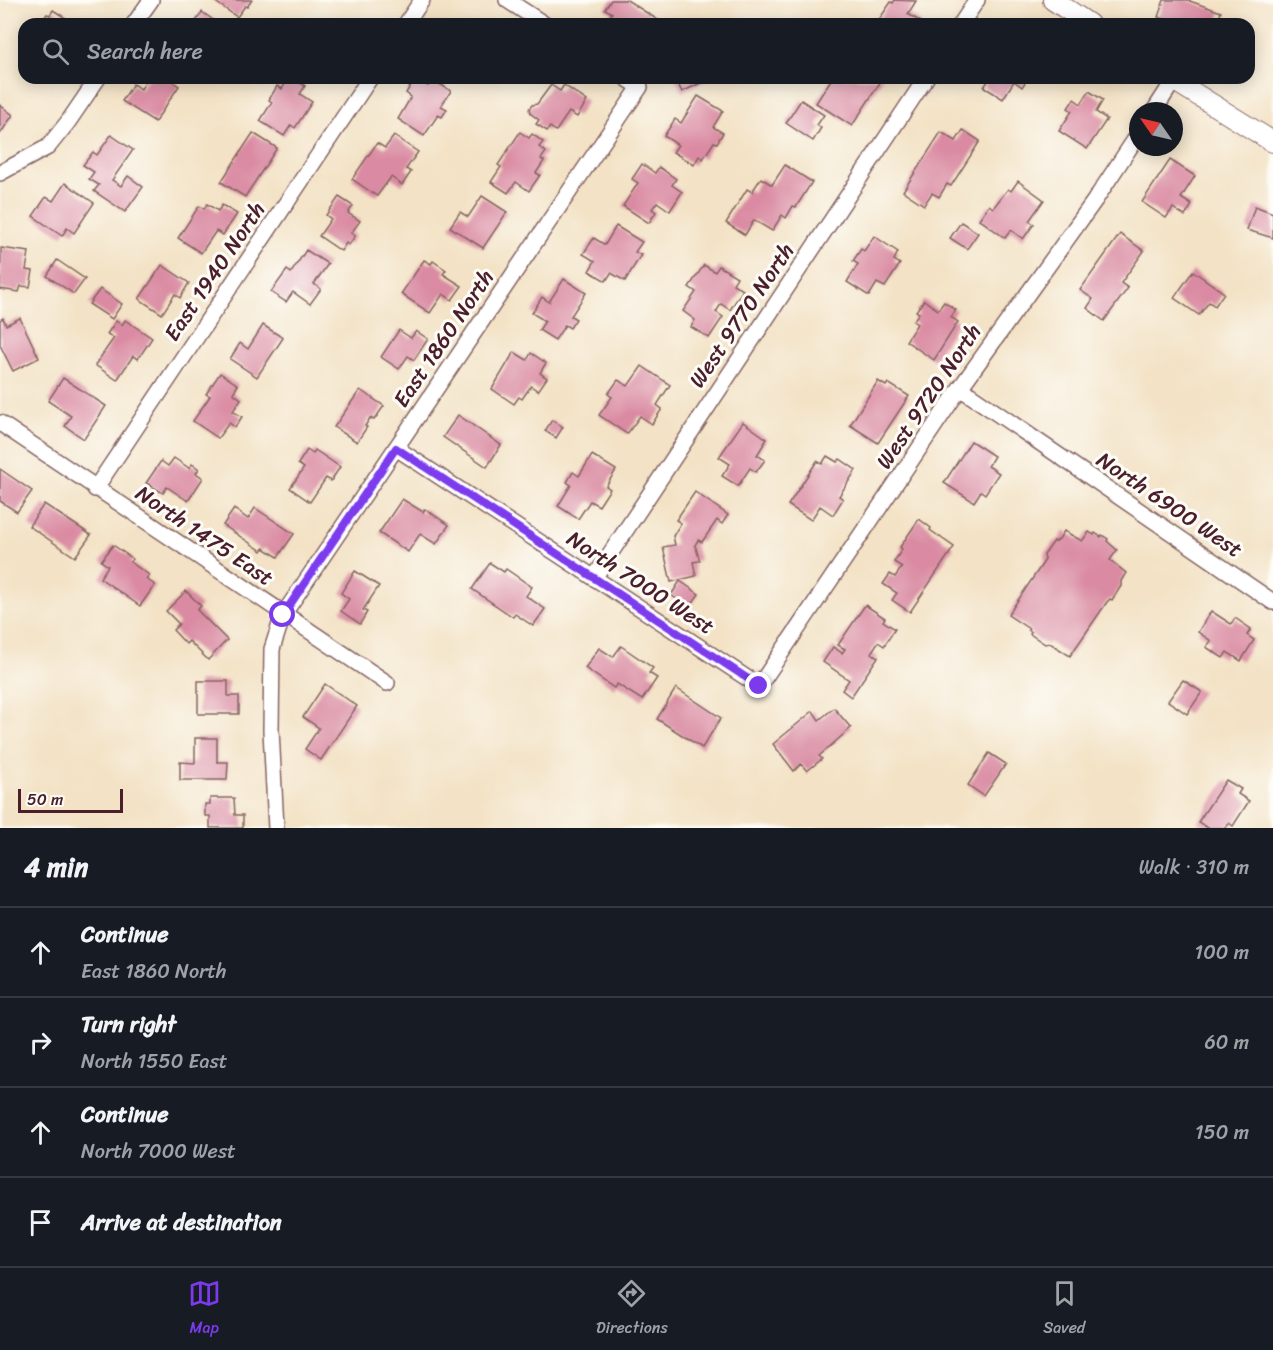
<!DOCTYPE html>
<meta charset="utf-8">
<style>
:root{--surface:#171b24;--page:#242831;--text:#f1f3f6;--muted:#9ea1a6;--line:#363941;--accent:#7c3aed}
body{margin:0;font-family:Sriracha,sans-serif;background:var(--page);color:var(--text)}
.compass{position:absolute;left:1129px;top:102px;width:54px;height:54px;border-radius:50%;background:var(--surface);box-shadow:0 3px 15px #0003;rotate:304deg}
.scale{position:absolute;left:18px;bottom:15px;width:105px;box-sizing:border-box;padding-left:6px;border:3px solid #4a1f2b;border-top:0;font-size:16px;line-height:21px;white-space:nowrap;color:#4a1f2b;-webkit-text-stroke:4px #fdfcf7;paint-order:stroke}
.stop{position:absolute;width:18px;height:18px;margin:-14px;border:4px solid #7c3aed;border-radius:50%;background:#fff}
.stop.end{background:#7c3aed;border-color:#fff;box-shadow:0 2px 6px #0008}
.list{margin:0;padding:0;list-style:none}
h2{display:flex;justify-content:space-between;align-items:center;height:78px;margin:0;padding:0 24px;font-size:26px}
h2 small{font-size:20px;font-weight:400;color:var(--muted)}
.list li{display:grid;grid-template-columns:39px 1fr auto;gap:18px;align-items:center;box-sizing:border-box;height:90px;padding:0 24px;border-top:2px solid var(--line)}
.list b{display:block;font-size:22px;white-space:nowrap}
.list p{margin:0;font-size:20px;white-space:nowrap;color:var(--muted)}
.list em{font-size:20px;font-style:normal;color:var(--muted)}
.icon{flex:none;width:33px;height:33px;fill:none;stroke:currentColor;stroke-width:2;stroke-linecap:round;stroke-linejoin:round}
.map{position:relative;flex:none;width:1273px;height:828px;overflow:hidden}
.search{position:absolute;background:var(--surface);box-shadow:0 3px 15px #0003;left:18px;right:18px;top:18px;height:66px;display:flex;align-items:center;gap:15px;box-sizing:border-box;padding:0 21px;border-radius:18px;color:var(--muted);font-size:22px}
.sheet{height:438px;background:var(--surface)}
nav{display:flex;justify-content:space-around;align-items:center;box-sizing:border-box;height:84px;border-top:2px solid var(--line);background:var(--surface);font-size:16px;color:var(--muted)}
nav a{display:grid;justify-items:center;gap:3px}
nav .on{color:var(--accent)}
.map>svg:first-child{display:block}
.building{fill:#da8ba3}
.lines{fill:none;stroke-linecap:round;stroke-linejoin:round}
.minor-casing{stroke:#856361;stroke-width:18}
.tertiary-casing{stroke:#856361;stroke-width:22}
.minor{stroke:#fff;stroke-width:15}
.tertiary{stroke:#fff;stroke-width:20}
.route{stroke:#7c3aed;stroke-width:8}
.labels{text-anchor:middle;stroke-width:6;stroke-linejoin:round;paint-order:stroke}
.street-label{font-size:22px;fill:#4a1f2b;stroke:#fdfcf7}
</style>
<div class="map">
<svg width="1273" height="828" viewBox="0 0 1273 828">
<rect width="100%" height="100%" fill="#fdfcf7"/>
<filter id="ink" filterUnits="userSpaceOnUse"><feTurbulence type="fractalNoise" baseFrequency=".0167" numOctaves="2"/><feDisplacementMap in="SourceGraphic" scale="12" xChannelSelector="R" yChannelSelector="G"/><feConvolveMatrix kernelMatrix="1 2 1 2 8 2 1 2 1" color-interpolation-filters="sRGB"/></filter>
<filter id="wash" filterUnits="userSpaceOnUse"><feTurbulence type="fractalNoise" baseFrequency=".008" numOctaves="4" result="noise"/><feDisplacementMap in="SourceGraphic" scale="24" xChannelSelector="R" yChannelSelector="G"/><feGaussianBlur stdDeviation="1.35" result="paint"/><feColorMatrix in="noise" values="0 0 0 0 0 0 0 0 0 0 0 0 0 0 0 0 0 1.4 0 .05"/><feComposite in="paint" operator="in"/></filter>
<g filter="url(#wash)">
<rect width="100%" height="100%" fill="#f3e2c5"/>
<g id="blocks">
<g class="building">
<polygon points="215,0 252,0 247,7 245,6 237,17 214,1"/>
<polygon points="611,0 627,0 661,22 659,24 605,24 612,13 605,9"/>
<polygon points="895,0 916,1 908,14 921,22 919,24 876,24 891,2 893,3"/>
<polygon points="1164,0 1187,0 1221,12 1217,24 1173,24 1174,22 1158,17"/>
<polygon points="53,10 75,24 40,24 47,14 50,15"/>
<polygon points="202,12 219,24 194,24"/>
<polygon points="148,78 167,78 179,86 155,122 122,101 133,84 141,89"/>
<polygon points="289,78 293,78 305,86 300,94 312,102 295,128 291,125 284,136 260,121 272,102 269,100 277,86 282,89"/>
<polygon points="415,78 428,86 432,79 451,91 441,106 447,109 442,117 438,115 424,136 398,119 411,97 406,93"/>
<polygon points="675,78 711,78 682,92"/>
<polygon points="832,78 883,78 852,126 816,103"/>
<polygon points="990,78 1028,78 1022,87 1014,81 1003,99 984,87"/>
<polygon points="551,85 560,91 564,85 587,101 577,117 569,112 556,131 550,127 547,131 536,124 539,120 530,113 529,109 532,105 537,104"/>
<polygon points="1089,91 1103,100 1096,112 1107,119 1087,149 1059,131 1072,111 1068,108 1074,99 1081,104"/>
<polygon points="698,96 723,111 713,127 723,133 717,143 714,142 703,159 699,156 694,165 673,152 678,145 664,136 675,119 681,123"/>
<polygon points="801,100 824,115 817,125 821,128 813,141 786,123"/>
<polygon points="0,105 13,115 0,134"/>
<polygon points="963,130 980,141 951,186 947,184 939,197 932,193 924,205 903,191 941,132 956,141"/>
<polygon points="520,132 529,138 532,134 543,142 539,147 546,152 541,159 544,161 536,173 540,175 529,191 516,182 508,193 491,182 501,167 498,165"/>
<polygon points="253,133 277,148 245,197 221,182"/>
<polygon points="111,135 133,150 112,180 121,186 128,176 143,187 125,212 94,191 99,185 89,179 94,172 83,165 93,152 97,155"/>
<polygon points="394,136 418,152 406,169 411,172 402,185 391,177 377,196 352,179 377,143 385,148"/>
<polygon points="1170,160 1195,176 1181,198 1192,205 1185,216 1173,208 1166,218 1142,202"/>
<polygon points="642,164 655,173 659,167 676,179 672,185 682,192 670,211 657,202 652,209 656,212 649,223 623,206 638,183 632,179"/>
<polygon points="785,165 812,182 796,207 793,206 786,218 782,215 772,231 754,220 745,235 726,223 747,189 752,192 761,178 772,185"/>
<polygon points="1018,181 1044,200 1029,221 1034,224 1023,239 1011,230 1005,238 979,219 989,205 993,208 1008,189 1011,191"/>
<polygon points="65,183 94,203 74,233 67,228 62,236 33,216 46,197 53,201"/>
<polygon points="482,196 507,212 483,248 450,227 460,212 468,217"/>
<polygon points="339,197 353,206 348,213 360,221 351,233 355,236 349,245 346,243 341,251 319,236 331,219 326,215"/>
<polygon points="207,204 218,211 222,205 237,214 223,235 216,231 201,253 178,238 199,206 204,209"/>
<polygon points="1255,206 1273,213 1273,238 1247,230"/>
<polygon points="961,222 978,233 967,249 950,238"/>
<polygon points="616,226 642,242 635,252 641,255 625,281 611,273 606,281 589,271 595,261 583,254 594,238 605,245"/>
<polygon points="1120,234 1144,251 1121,283 1128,288 1104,321 1087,308 1093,299 1080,290"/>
<polygon points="874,236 898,252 894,260 900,264 885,287 877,283 869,296 847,282 858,264 853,261 861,249 864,251"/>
<polygon points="1,248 29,252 26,270 33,271 30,287 21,286 19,292 0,289"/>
<polygon points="306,250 328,264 314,284 321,289 310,304 293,292 286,302 271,292 287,270 291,273"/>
<polygon points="57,260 85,279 74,294 47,276"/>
<polygon points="424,260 431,264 433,261 446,270 443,274 462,286 452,300 443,294 430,313 401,294"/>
<polygon points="162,265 189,283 180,298 175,294 162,314 139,299"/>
<polygon points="704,265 715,272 719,266 737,277 733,284 743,290 730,310 721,304 716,312 723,317 709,338 691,327 695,320 683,311 696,292 689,287"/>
<polygon points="1193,271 1224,293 1215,306 1209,302 1199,315 1174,298"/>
<polygon points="564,279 586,293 571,316 576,319 570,328 565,325 555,340 539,330 545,321 532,313 542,297 549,302"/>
<polygon points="100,289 122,304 112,319 89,304"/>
<polygon points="924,300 938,310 944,302 956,310 951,317 958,322 934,360 906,341 917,324 913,321 919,313 916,311"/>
<polygon points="3,318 6,325 20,318 39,358 13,371 0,345 0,320"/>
<polygon points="125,320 152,338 138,359 133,356 117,380 95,365 114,338 107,334 116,321 122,325"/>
<polygon points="263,325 283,338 257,377 230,359 240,343 248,349"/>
<polygon points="399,330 411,338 416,331 428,339 414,360 408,356 399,369 381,357"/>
<polygon points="514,352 527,360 531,353 546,363 540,373 547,378 538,391 531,386 522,399 519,397 514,404 492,389"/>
<polygon points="642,366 670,385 657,405 662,409 652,424 640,416 627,434 599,415 612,397 608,394 618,380 628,386"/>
<polygon points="220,373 238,385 233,393 241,399 233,411 242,417 235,427 229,423 218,438 193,421 210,396 206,394"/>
<polygon points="63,378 106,406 84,439 65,426 71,416 48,401"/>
<polygon points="878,381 886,386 888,383 909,396 878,443 850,425"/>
<polygon points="360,390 384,406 374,420 370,418 365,426 367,427 357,442 334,427"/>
<polygon points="458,415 501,445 487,467 443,437"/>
<polygon points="552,420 563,427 556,438 545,431"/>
<polygon points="743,422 767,439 757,455 765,460 756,472 750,468 738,486 722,476 730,464 719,457"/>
<polygon points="971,441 994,456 988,466 999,473 985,494 981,491 974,502 944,483"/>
<polygon points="307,450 313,454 315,450 340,467 331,481 326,478 310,502 290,488 304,468 298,464"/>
<polygon points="592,455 616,470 606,486 610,489 599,506 590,501 578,519 558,506 571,485 567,482 573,472 579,476"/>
<polygon points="827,456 837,462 840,459 856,470 839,496 843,499 833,515 820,506 811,520 788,505 817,461 822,464"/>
<polygon points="174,458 189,468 192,464 199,469 196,473 203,478 188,501 167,487 163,493 146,483 161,461 168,466"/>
<polygon points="0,469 32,491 17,512 0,501"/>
<polygon points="695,492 728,515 722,524 717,520 702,542 698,540 695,545 700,561 693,562 696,576 671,582 663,547 675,545 673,536 681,523 676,520"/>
<polygon points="402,499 423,512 425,509 449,525 436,544 420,534 408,552 379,533"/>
<polygon points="44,504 91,535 75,557 29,526"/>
<polygon points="255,508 294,534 278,557 264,548 262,551 223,525 234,509 248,519"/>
<polygon points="919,519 931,528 930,530 954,547 910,612 892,600 897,593 883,584 890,574 895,577 902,567 894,562 902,549 900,547"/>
<polygon points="1064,531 1082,541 1089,532 1094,535 1095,533 1101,537 1102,535 1108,539 1107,541 1117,550 1110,560 1126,573 1121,581 1121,586 1112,600 1110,599 1107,602 1070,656 1050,643 1045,644 1030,634 1031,632 1028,630 1029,629 1008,615 1045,560 1044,555 1054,541 1055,542 1059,539"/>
<polygon points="113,545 133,559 130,562 149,575 146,579 155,585 140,606 100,578 108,566 101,561"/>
<polygon points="490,563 504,572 506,569 532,587 526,596 545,609 533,626 515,614 513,617 472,589"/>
<polygon points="355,571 379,586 363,610 367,612 360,624 341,611 349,599 341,593"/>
<polygon points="680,581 699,594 689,608 671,595"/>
<polygon points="186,591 201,606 197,610 227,640 208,660 189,641 186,644 173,630 179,624 166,611"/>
<polygon points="865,605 885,618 883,621 895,629 884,646 878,642 871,653 878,657 851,697 842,690 849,680 823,662 833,647 842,653 845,649 838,645"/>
<polygon points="1211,611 1231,624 1235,618 1251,629 1247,635 1254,640 1241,661 1227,652 1223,658 1206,647 1211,641 1198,632"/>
<polygon points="621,646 653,668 649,673 657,678 642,700 617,684 614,688 585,668 599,648 613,657"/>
<polygon points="1183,680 1202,692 1187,714 1168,701"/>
<polygon points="198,681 228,681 228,696 239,696 239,714 198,714"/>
<polygon points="325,684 357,706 321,760 305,749 319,728 303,717"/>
<polygon points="676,688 721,718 702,748 657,719"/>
<polygon points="834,708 851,728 819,756 822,759 807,771 801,764 794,771 773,744 813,711 819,720"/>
<polygon points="195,738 217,738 217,762 228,762 227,780 180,780 180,762 195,763"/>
<polygon points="989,753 1006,764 984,796 968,785"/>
<polygon points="1226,780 1241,789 1238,794 1249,801 1233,826 1229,823 1226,828 1208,828 1198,822"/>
<polygon points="210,798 234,798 235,815 243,815 243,828 210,828 210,816 205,816 205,804 210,804"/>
</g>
</g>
</g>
<g filter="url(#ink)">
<use href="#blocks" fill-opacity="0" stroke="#856361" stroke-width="1.5"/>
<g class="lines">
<defs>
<g id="minor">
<polyline points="507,0 544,24"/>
<polyline points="134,24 151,0"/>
<polyline points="406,24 422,0"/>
<polyline points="961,24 977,0"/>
<polyline points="1154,111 1174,80"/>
<polyline points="0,173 48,147 68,122 98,78"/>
<polyline points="960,388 1273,602"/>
<polyline points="0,423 387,683"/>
<polyline points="396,448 759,686 960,388 1095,200 1138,135"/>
<polyline points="95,489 370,78"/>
<polyline points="594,578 926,78"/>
<polyline points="276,828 271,730 272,649 283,615 640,87 626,78"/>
</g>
<g id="tertiary">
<polyline points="1053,0 1089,24"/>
<polyline points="1170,78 1273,142"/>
</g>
</defs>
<use href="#minor" class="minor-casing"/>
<use href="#tertiary" class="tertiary-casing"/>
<use href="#minor" class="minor"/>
<use href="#tertiary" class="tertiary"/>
</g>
</g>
<g class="lines" filter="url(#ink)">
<polyline class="route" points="283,615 396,448 759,686"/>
</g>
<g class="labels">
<g class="street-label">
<text transform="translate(214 271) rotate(-56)" y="8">East 1940 North</text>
<text transform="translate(741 315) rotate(-56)" y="8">West 9770 North</text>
<text transform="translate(443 338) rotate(-56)" y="8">East 1860 North</text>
<text transform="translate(928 396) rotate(-56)" y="8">West 9720 North</text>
<text transform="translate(1170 504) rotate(34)" y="8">North 6900 West</text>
<text transform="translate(205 535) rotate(34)" y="8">North 1475 East</text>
<text transform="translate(641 582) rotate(33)" y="8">North 7000 West</text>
</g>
</g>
</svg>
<svg class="compass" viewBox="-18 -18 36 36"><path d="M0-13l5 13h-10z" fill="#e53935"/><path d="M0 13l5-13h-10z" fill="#9ea1a6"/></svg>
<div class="scale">50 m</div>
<div class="stop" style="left:283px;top:615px"></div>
<div class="stop end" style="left:759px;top:686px"></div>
<div class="search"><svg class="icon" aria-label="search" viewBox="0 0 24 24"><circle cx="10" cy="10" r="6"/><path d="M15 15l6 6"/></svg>Search here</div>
</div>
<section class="sheet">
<h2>4 min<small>Walk · 310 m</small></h2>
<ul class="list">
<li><svg class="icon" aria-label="ahead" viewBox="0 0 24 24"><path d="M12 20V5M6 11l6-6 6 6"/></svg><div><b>Continue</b><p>East 1860 North</p></div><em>100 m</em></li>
<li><svg class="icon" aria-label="right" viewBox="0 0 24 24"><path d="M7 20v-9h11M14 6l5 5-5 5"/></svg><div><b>Turn right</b><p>North 1550 East</p></div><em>60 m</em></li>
<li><svg class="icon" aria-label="ahead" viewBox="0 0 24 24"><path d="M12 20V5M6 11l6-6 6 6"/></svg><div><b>Continue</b><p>North 7000 West</p></div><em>150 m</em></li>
<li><svg class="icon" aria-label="arrive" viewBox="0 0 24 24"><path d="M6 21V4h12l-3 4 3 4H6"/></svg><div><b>Arrive at destination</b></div></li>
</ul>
</section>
<nav>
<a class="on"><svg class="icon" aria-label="map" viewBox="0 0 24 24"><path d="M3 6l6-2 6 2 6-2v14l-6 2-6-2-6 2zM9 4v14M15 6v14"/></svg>Map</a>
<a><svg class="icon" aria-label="directions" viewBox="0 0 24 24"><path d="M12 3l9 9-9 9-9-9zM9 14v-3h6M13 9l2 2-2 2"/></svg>Directions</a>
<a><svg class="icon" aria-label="saved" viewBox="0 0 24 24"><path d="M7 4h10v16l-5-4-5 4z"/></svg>Saved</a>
</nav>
